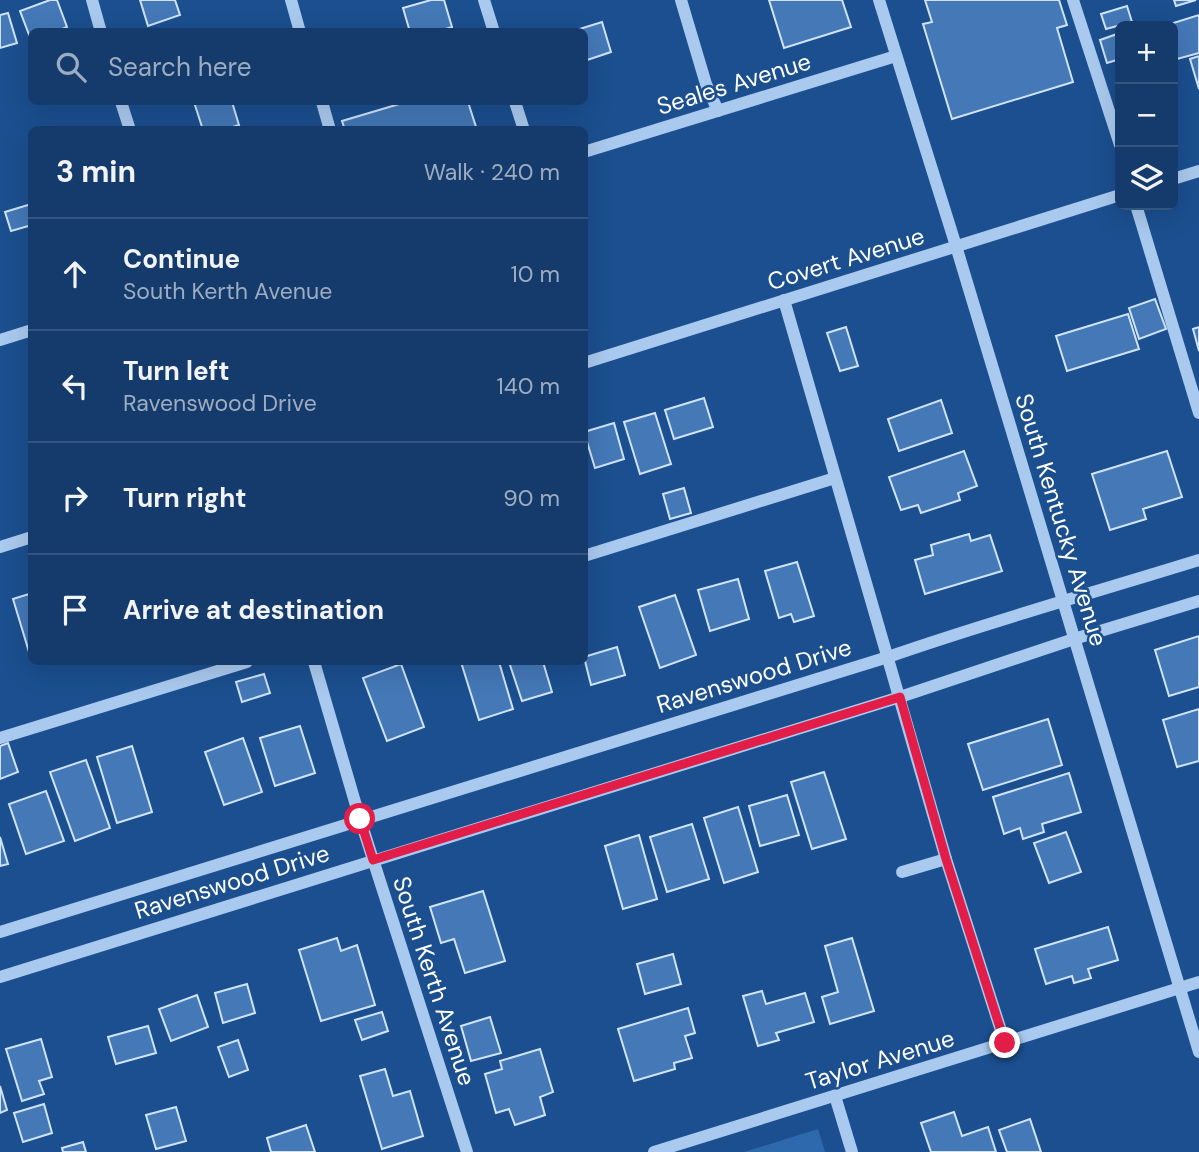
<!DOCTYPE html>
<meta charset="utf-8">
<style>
:root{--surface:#143b6b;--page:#1d4271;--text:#f1f3f6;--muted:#9dadc1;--line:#33557e}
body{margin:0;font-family:"DM Sans",sans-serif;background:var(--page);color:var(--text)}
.controls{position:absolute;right:21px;top:21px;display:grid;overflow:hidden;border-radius:10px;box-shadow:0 7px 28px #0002}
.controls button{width:63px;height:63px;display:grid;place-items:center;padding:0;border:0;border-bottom:2px solid var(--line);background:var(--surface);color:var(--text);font:35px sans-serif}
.stop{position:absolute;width:21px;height:21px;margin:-16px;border:5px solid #e11d48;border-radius:50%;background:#fff}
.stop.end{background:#e11d48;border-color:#fff;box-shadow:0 2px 7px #0008}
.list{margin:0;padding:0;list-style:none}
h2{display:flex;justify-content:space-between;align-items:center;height:91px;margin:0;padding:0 28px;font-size:30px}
h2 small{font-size:23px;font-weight:400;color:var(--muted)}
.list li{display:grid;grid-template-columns:46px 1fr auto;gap:21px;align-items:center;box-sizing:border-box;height:112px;padding:0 28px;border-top:2px solid var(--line)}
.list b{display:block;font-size:26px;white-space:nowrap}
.list p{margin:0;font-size:23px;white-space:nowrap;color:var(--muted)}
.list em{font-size:23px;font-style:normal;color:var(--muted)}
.icon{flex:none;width:38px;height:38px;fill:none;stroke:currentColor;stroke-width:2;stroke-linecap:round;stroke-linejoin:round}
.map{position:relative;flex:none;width:1199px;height:1152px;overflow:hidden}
.search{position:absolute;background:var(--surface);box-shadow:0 7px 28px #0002;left:28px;top:28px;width:560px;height:77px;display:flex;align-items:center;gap:18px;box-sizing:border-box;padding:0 24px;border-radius:10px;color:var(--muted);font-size:26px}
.panel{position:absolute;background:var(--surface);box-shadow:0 7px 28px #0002;left:28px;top:126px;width:560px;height:539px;border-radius:10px}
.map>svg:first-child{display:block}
.green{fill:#2e69ad}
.building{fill:#4478b7;stroke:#cfe3fa;stroke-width:2}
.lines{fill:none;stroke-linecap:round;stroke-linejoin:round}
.minor{stroke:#a9c9ee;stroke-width:12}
.route{stroke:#e11d48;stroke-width:9}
.labels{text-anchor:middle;stroke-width:5;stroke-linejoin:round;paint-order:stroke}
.street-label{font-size:24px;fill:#fff;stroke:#1b4f8f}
</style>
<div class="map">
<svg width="1199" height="1152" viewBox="0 0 1199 1152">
<rect width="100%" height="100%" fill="#1b4f8f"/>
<polygon class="green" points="818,1129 825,1152 744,1152"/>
<g class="building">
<polygon points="50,0 57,0 67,27 55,32 32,32 31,40 20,11"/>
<polygon points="140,0 175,0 180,15 148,26"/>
<polygon points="431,0 444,0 452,27 436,32 410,32 403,8"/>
<polygon points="769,0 842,0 851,27 784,48"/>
<polygon points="925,0 1059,0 1067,25 1057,28 1073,82 952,119 923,24 932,22"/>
<polygon points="1174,0 1196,0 1176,6"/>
<polygon points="1127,6 1132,22 1106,29 1101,14"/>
<polygon points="8,13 17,43 0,48 0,15"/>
<polygon points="1199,15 1199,53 1177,59 1173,44 1173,26 1167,25"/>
<polygon points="602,22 611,52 584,61 584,32 570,32"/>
<polygon points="1120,33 1120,59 1107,63 1100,40"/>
<polygon points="1199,56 1199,89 1190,59"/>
<polygon points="194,102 232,102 239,125 223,130 203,130"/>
<polygon points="406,102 468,102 477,130 345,130 342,121"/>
<polygon points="31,204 32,225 11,231 5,212"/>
<polygon points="1155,299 1166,329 1139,339 1129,308"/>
<polygon points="1128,314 1139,349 1067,371 1056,336"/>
<polygon points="846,327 858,366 840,371 827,333"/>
<polygon points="1199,327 1199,351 1193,329"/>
<polygon points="704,398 713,427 674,439 665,410"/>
<polygon points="941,400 952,433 899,451 888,419"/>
<polygon points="655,413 671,464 640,474 624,422"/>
<polygon points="614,423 624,459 595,468 584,432"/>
<polygon points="964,451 977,486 958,493 960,500 921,513 918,505 901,510 889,477"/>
<polygon points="1167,451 1182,497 1143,509 1146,519 1110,530 1092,474"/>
<polygon points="684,488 691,513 670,519 663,494"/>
<polygon points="969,534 971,541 990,535 1002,571 925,594 915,560 933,555 931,545"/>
<polygon points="797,562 814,616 794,622 791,614 779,618 765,571"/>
<polygon points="738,579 749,619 710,631 698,590"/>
<polygon points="32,593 32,652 29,652 13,599"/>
<polygon points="675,595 696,655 660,668 639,607"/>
<polygon points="1199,636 1199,687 1169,696 1155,650"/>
<polygon points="617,647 625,675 591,685 584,657"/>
<polygon points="461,662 499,662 513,709 479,720"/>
<polygon points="509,662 543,662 552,692 522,701"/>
<polygon points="401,664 424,727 387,741 363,678"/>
<polygon points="264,674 270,693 242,702 236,682"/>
<polygon points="1199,709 1199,761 1177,767 1163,720"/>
<polygon points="1048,719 1062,765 983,790 968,744"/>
<polygon points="300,726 315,773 275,786 260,738"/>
<polygon points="243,738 262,792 224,805 205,752"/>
<polygon points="8,743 18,772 0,779 0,746"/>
<polygon points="132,746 152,812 117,823 97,757"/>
<polygon points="86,760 110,828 75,841 50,772"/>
<polygon points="824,772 846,839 812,849 791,782"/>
<polygon points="1069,773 1081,812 1042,824 1044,832 1023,839 1020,828 1004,834 993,797"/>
<polygon points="46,791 64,841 26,854 9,804"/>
<polygon points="787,795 799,835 760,846 749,806"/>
<polygon points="738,807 758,872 724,883 704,818"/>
<polygon points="692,824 709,879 667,892 650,837"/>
<polygon points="1066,832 1081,872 1049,883 1034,843"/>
<polygon points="639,835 657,899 623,909 605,846"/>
<polygon points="0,837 8,864 0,866"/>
<polygon points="483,891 505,961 465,973 454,939 441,943 430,907"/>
<polygon points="1108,927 1118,960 1088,969 1091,978 1074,983 1072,976 1046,984 1035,949"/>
<polygon points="337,938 341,951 357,945 375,1005 321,1021 299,950"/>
<polygon points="852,938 874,1011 830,1024 822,997 838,992 825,946"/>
<polygon points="673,954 681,984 645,994 637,964"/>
<polygon points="247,984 255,1013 223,1023 215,993"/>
<polygon points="762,991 766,1004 805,993 814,1022 776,1033 779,1040 758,1046 743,996"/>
<polygon points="197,995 208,1027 171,1041 159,1009"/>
<polygon points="688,1008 695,1033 685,1036 692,1058 674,1063 675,1069 634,1081 618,1029"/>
<polygon points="382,1012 388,1031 362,1040 355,1020"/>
<polygon points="490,1017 501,1053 471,1061 461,1026"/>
<polygon points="148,1026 156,1053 116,1064 108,1037"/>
<polygon points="41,1039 52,1077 39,1081 44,1094 22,1101 6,1049"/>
<polygon points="238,1040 248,1070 229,1077 218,1047"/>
<polygon points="540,1049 553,1092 540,1097 545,1115 515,1125 509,1109 496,1113 485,1074 502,1069 500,1061"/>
<polygon points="385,1069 393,1096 410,1091 423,1136 382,1149 360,1076"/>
<polygon points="0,1086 7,1110 0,1113"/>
<polygon points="44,1104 52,1133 23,1142 14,1113"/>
<polygon points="176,1107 186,1141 156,1149 146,1115"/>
<polygon points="954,1112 962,1136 988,1127 996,1152 931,1152 921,1123"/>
<polygon points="1030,1119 1041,1152 1007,1152 999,1130"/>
<polygon points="306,1125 315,1152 271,1152 267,1138"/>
<polygon points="83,1142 86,1152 63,1152 62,1148"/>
</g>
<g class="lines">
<g class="minor">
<polyline points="92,0 101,32"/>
<polyline points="291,0 300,32"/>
<polyline points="484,0 494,32"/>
<polyline points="681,0 706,84 718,111"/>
<polyline points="879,0 956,246 1199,1052"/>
<polyline points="1073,0 1120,145"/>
<polyline points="121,102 130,130"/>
<polyline points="322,102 330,130"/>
<polyline points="515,102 524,130"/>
<polyline points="584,152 896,56"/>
<polyline points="1173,179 1199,171"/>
<polyline points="1136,205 1199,413"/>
<polyline points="784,300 946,859 1005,1043"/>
<polyline points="0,340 32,330"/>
<polyline points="584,363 1120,195"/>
<polyline points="0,547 32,537"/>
<polyline points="584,556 835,478"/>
<polyline points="314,662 360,819 467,1152"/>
<polyline points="0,738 247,662"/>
<polyline points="902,872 946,859"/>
<path d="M0,932L888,657C991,621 1096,592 1199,560"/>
<polyline points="0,977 900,697 1074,639 1199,601"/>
<polyline points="835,1096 852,1152"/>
<polyline points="654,1152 1199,982"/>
</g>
</g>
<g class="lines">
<polyline class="route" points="360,819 373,860 900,697 946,859 1005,1043"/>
</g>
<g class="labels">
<g class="street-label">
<text transform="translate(734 84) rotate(-17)" y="8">Seales Avenue</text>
<text transform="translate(846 259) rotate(-17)" y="8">Covert Avenue</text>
<text transform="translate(1061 520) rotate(73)" y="8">South Kentucky Avenue</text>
<text transform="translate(754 676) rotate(-17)" y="8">Ravenswood Drive</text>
<text transform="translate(232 882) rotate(-17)" y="8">Ravenswood Drive</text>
<text transform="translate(434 981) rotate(72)" y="8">South Kerth Avenue</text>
<text transform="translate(880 1060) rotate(-17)" y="8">Taylor Avenue</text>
</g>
</g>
</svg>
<div class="controls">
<button>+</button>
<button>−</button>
<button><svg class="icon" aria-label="layers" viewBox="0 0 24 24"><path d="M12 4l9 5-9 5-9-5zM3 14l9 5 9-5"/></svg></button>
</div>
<div class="stop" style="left:360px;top:819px"></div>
<div class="stop end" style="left:1005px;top:1043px"></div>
<div class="search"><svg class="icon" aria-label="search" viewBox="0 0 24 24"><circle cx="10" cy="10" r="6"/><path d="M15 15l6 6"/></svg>Search here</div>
<section class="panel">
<h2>3 min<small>Walk · 240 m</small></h2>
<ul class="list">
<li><svg class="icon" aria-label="ahead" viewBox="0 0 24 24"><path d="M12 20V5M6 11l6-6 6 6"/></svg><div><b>Continue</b><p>South Kerth Avenue</p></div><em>10 m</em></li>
<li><svg class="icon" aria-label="left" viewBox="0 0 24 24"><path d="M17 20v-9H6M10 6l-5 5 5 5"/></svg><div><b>Turn left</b><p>Ravenswood Drive</p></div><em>140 m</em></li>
<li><svg class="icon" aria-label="right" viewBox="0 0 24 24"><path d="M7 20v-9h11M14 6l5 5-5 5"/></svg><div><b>Turn right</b></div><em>90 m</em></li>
<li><svg class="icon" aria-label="arrive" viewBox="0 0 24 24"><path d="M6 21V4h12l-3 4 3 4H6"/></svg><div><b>Arrive at destination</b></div></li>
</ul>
</section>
</div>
